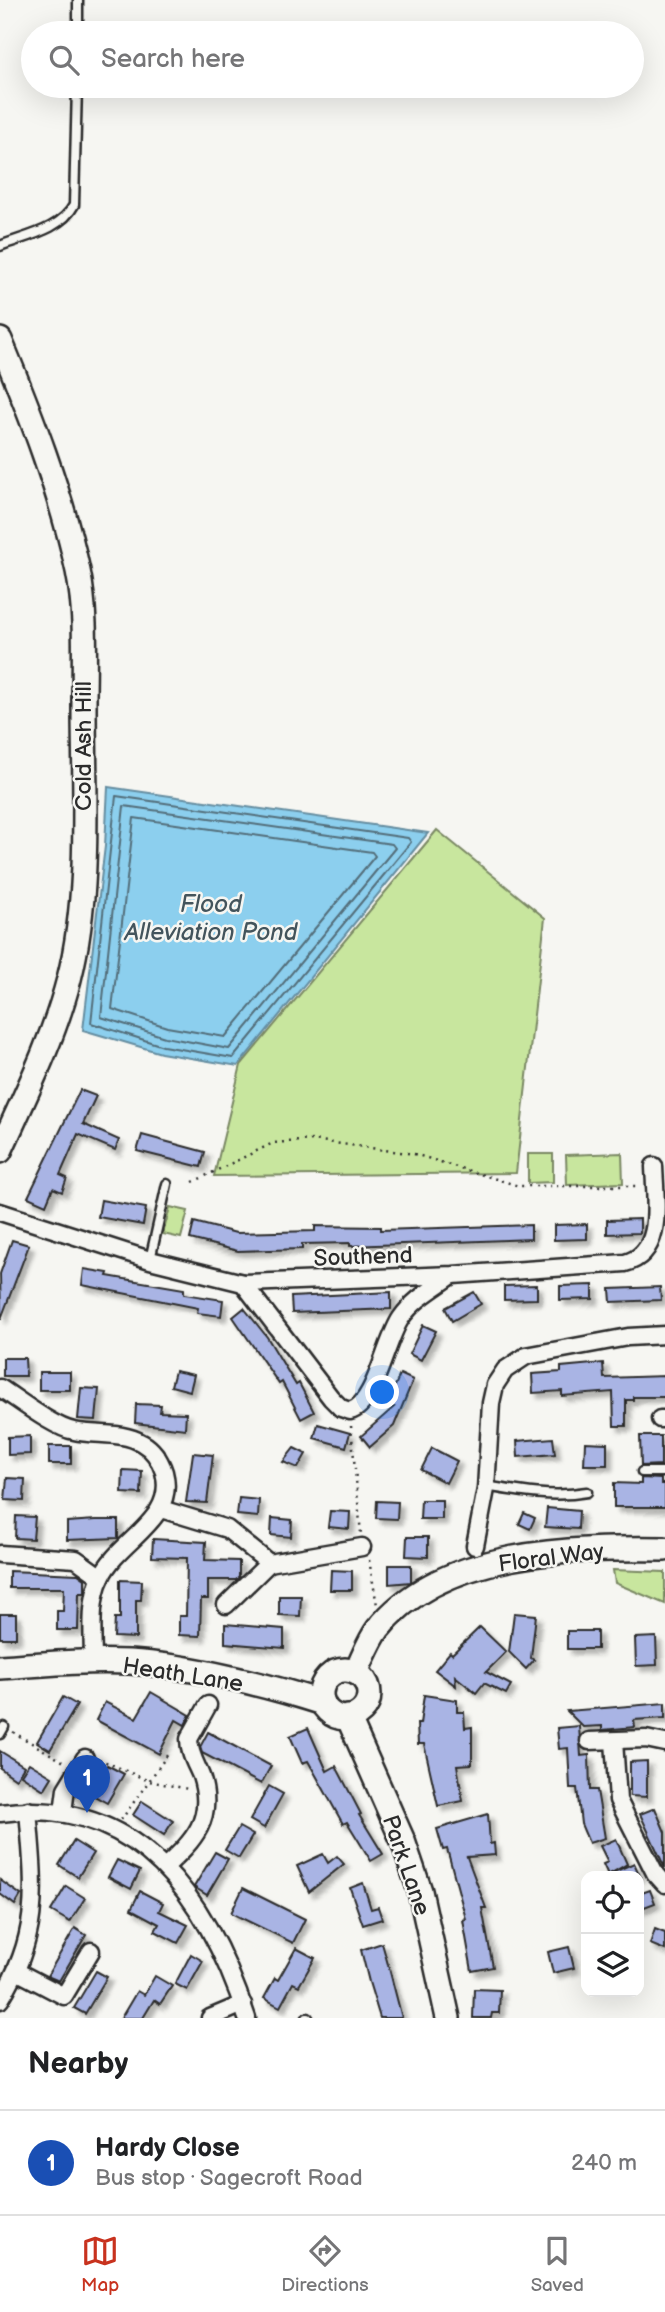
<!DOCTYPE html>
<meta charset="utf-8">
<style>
:root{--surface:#fff;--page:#f6f6f6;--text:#202124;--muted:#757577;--line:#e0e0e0;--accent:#c8321e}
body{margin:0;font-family:"Balsamiq Sans",sans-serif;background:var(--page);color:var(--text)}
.controls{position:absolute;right:21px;bottom:21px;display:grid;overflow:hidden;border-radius:14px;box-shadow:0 7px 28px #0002}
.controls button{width:63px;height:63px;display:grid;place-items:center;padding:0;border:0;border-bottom:2px solid var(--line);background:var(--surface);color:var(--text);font:35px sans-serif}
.you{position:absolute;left:383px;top:1393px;width:24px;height:24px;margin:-18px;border:5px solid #fff;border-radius:50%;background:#1a73e8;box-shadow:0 0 0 10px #1a73e833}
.badge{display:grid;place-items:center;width:46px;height:46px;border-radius:50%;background:var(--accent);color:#fff;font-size:23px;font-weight:700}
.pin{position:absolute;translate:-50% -58px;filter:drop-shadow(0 2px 4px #0008)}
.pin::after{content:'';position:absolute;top:37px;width:24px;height:21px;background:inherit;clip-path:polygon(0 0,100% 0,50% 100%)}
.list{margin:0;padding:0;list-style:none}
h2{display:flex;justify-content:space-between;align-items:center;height:91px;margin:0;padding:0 28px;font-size:30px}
h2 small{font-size:23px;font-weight:400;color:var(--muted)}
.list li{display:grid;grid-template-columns:46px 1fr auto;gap:21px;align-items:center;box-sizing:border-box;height:105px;padding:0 28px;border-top:2px solid var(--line)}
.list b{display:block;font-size:26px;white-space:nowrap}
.list p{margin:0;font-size:23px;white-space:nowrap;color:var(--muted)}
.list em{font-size:23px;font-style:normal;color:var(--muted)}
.icon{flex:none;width:38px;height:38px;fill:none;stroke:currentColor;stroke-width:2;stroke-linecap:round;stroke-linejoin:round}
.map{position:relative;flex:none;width:665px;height:2018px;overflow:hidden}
.search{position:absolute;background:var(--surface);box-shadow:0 7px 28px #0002;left:21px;right:21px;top:21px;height:77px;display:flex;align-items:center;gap:18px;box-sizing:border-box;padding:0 24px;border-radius:38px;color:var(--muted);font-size:26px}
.sheet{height:196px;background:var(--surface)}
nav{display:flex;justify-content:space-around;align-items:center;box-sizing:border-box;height:98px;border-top:2px solid var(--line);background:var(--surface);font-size:19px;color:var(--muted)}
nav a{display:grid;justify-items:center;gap:4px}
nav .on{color:var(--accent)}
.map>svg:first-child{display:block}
.green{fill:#c8e69e;stroke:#7a8864;stroke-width:2}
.water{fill:#8ccfee;stroke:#658da0;stroke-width:2}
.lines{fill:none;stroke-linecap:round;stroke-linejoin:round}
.shore{stroke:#526d79;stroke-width:2}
.building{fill:#a9b4e4;stroke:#2b2b2b;stroke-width:2;filter:url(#shadow)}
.lane-casing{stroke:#2b2b2b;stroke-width:13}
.street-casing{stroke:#2b2b2b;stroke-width:21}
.secondary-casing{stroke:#2b2b2b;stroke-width:28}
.path{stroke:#2b2b2b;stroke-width:2.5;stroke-dasharray:2 5;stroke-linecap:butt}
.lane{stroke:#f6f6f2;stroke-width:8}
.street{stroke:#f6f6f2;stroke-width:16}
.secondary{stroke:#f6f6f2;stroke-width:23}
.labels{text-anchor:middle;stroke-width:5;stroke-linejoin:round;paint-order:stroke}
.street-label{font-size:23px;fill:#2b2b2b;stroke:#f6f6f2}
.water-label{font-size:24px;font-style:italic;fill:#43545c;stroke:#f6f6f2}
</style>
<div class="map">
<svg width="665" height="2018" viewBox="0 0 665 2018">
<defs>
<filter id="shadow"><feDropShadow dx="5" dy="5" stdDeviation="2" flood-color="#0004"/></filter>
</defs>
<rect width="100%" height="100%" fill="#f6f6f2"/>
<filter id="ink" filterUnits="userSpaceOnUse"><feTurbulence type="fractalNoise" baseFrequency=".0143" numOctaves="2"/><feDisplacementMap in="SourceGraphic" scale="14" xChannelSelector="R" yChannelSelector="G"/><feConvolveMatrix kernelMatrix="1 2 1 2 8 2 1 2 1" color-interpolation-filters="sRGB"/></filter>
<g filter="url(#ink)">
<g class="green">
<polygon points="437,830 545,918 516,1173 214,1176 241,1065"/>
<polygon points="622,1153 623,1183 567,1185 566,1155"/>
<polygon points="528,1154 553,1154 553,1182 528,1183"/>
<polygon points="170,1207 188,1211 181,1238 163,1234"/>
<polygon points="613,1570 665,1572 665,1604 615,1583"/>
</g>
<polygon class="water" points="108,787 428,833 238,1066 161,1053 83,1030 105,846"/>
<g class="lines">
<g class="shore">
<polygon points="116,796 408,838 411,842 233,1058 163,1046 91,1023"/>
<polygon points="124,806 392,844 395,848 229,1049 165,1037 101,1017"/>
<polygon points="134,818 372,852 375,856 225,1037 167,1027 112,1009"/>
</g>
</g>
<g class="building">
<polygon points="80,1090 96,1096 83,1124 119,1140 115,1150 78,1134 60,1175 67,1178 62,1192 53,1188 46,1205 28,1197"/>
<polygon points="142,1135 205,1152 201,1167 137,1151"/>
<polygon points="101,1200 146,1208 143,1225 98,1217"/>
<polygon points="640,1219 640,1233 607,1234 607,1220"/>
<polygon points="194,1222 236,1233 315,1231 315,1226 381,1227 381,1230 531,1225 531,1239 350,1246 350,1243 302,1244 302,1249 238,1251 190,1239"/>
<polygon points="587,1224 587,1239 554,1240 554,1225"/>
<polygon points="12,1240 29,1245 1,1319 0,1274"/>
<polygon points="84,1269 108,1273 107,1276 184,1289 184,1294 223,1300 221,1316 197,1313 198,1308 82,1285"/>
<polygon points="537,1285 537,1299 504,1300 504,1286"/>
<polygon points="593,1285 593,1299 560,1300 560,1286"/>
<polygon points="660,1287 661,1300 611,1302 610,1289"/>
<polygon points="391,1292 391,1309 292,1313 291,1297"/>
<polygon points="474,1292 481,1304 452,1321 445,1308"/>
<polygon points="244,1308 267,1337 296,1385 299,1383 314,1412 301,1419 282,1382 279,1384 233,1317"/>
<polygon points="423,1325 436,1331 421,1360 409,1354"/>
<polygon points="3,1358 25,1358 26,1376 3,1376"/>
<polygon points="603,1363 604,1378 665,1376 665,1397 633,1397 633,1400 626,1400 626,1426 614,1426 613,1392 562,1396 562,1391 533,1393 532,1374 561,1372 561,1367"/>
<polygon points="175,1371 194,1375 190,1391 171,1386"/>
<rect x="39" y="1372" width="31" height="18"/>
<polygon points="400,1374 413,1380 394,1426 370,1447 361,1436 394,1407 387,1405"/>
<polygon points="81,1388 99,1389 96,1420 78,1419"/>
<polygon points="136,1404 161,1405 160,1412 186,1413 185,1429 135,1423"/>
<polygon points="318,1424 350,1433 346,1447 314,1438"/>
<polygon points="30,1436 30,1454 8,1455 8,1437"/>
<polygon points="640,1436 661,1436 661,1465 641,1466"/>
<polygon points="553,1438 555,1454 518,1457 517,1441"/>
<polygon points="585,1442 607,1443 607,1465 584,1465"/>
<rect x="49" y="1446" width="22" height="18"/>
<polygon points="294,1448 306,1454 298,1468 283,1462"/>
<polygon points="432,1448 457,1461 446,1483 421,1470"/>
<polygon points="193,1453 213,1455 207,1503 186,1502"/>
<polygon points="123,1470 142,1471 141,1494 122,1493"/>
<polygon points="7,1478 25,1479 24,1501 5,1500"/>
<polygon points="641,1478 661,1479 661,1484 665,1484 665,1507 614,1507 614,1483 641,1484"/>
<polygon points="239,1498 259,1500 258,1517 237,1515"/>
<polygon points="421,1500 442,1500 442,1519 420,1519"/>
<polygon points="377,1501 398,1502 397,1519 376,1518"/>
<polygon points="547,1508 579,1511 578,1529 545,1527"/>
<polygon points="330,1511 350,1512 349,1529 328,1527"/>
<polygon points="524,1513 535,1518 530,1529 519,1524"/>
<polygon points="16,1516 35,1517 33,1539 15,1538"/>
<polygon points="272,1518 292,1520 291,1537 271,1535"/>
<polygon points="96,1520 118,1520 118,1538 67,1540 67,1522"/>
<polygon points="407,1537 428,1537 428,1557 406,1556"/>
<polygon points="153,1539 206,1542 205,1560 239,1561 239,1577 236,1580 208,1580 208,1599 201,1599 200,1636 179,1635 179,1616 186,1616 187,1558 152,1557"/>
<polygon points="389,1565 411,1565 411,1582 389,1584"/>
<polygon points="331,1570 352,1571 352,1590 330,1590"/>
<polygon points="9,1571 78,1574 85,1579 85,1593 79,1593 78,1630 57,1630 57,1611 63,1611 64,1588 9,1588"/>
<polygon points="120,1580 142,1581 141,1600 136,1600 136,1638 114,1637 115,1618 120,1618"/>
<polygon points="279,1596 301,1596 300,1616 279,1615"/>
<polygon points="514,1613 536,1615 531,1658 534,1660 526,1669 509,1652"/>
<rect x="0" y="1614" width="16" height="24"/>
<polygon points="225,1624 284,1629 284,1648 225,1643"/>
<polygon points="480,1627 506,1652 486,1672 511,1685 506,1694 484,1683 476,1693 455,1676 456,1686 435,1670 450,1652 452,1654"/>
<rect x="567" y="1631" width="30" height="18"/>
<polygon points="656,1637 657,1665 636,1666 635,1638"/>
<polygon points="151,1692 190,1715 185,1725 176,1720 159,1754 96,1720 105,1702 136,1718"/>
<polygon points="424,1695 457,1700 457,1712 464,1712 465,1728 472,1727 472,1764 457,1765 463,1801 438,1806 424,1744 418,1744 417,1724 420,1724"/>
<polygon points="63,1697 77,1705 50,1750 37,1742"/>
<polygon points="665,1703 665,1718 634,1720 635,1727 602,1730 602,1726 583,1727 567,1711"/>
<polygon points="579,1726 581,1756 589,1755 590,1790 597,1790 605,1838 589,1843 581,1824 577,1788 570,1788 568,1748 559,1749 557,1728"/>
<polygon points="308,1728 327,1771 336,1766 361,1814 359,1815 383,1854 371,1861 347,1822 343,1824 308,1761 302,1763 290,1736"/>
<polygon points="208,1732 271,1766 261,1784 202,1753 200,1747"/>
<polygon points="0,1751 24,1766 16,1779 0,1768"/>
<polygon points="647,1761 647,1797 630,1796 630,1762"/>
<polygon points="29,1763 52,1777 44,1790 21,1775"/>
<polygon points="107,1765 124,1774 107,1803 91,1794"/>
<polygon points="269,1786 283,1794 264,1828 250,1820"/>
<polygon points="142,1801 173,1821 164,1835 133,1815"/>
<polygon points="655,1808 665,1832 665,1868 640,1814"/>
<polygon points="488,1814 490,1844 494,1843 495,1855 467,1857 486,1908 482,1908 493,1967 472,1971 463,1920 466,1919 447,1849 443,1850 437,1829"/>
<polygon points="239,1827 253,1835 239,1858 225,1850"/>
<polygon points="616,1839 627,1864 608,1875 603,1864 608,1862 600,1846"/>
<polygon points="74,1841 93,1853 78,1877 59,1865"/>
<polygon points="215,1852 228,1859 207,1895 194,1887"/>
<polygon points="323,1854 328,1863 337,1856 344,1864 309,1892 297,1866"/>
<polygon points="117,1860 140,1871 131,1889 108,1877"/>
<polygon points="634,1863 640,1876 605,1876"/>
<polygon points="0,1880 21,1895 15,1905 0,1894"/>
<polygon points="363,1883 371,1909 378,1907 382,1919 363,1925 350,1888"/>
<polygon points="66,1886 85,1898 70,1922 51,1911"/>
<polygon points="243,1888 305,1919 293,1943 231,1913"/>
<polygon points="650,1890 655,1903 639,1909 639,1894"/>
<polygon points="140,1891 163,1903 159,1911 188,1925 178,1943 155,1931 159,1924 131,1909"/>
<polygon points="75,1928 86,1935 59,1981 47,1976"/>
<polygon points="655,1929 665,1933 665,1950 650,1944"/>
<polygon points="382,1943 389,1968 402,2018 380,2018 369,1982 361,1950"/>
<polygon points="569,1947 574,1968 553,1973 548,1952"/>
<polygon points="296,1948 315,1958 299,1986 293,1983 280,2007 264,1998 275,1978 278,1980"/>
<polygon points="191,1954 203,1961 187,1990 175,1984"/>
<polygon points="96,1971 107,1977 85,2014 74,2008"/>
<polygon points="155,1976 172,1986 160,2004 154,2000 143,2018 121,2018 137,1991 144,1995"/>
<polygon points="474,1989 500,1990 499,2013 492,2013 491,2018 473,2018"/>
</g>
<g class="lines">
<defs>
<g id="lane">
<polyline points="78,33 78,0"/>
<path d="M0,246C25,236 61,230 74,205L77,86"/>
<polyline points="150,1260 167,1184"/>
<polyline points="642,1472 665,1472"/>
<path d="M486,1486C520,1492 553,1498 587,1492"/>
<polyline points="0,1734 4,1727"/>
<polyline points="307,2018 308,2018"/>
</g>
<g id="street">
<path d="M0,1212L150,1260L243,1283L453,1275L625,1263C665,1253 655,1200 654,1166"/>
<path d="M243,1283L331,1398L341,1408L350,1411C375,1405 386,1339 401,1318C414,1299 433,1289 451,1276"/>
<path d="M0,1388C19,1400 53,1427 74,1431C96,1436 122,1431 142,1443C153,1449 160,1460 164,1472C177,1520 119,1539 101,1577C89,1601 93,1636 93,1662"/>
<polyline points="660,1419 665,1419"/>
<polyline points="161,1509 227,1529 269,1563 362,1547"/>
<polyline points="475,1546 486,1489 491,1403 495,1385 505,1370 526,1356 628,1337 665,1335"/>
<polyline points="0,1554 76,1559 101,1577"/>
<polyline points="226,1605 269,1563"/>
<polyline points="589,1741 646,1739 665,1743"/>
<polyline points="614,1741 618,1800 655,1873 665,1884"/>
<polyline points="63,1812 66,1789 85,1758"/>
<path d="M0,1813C140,1795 208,1900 247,2018"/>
<path d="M165,1867C194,1840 215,1819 201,1776C196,1764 189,1753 189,1739L208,1705"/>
<polyline points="18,1972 64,1996 91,1951"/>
<path d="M0,2000C42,1933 34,1885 28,1810"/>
<polyline points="210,2018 243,2004"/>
</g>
<g id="secondary">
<path d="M0,340C31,415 61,492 78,571C87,614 84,660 84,704C84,791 91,894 69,979C54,1038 25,1096 0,1151"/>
<path d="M0,1667C43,1664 86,1660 129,1662C186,1665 268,1685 323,1703"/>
<circle cx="345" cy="1694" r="24"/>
<path d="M356,1672C363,1658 369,1641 378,1629C441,1549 573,1548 665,1549"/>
<polyline points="348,1717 403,1841 420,1891 448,2018"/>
</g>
</defs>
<use href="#lane" class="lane-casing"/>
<use href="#street" class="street-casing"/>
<use href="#secondary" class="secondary-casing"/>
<g class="path">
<polyline points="193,1182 273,1143 313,1140 414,1154 519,1186 640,1186"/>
<polyline points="351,1426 361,1534"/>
<polyline points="369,1560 377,1605"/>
<polyline points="13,1732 64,1762"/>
<polyline points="99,1759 149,1781 168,1754"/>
<polyline points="121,1820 149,1781 188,1789"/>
</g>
<use href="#lane" class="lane"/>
<use href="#street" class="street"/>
<use href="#secondary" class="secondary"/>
</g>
</g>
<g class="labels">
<g class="street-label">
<text transform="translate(83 746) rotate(-90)" y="8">Cold Ash Hill</text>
<text transform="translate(363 1256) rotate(-2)" y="8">Southend</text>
<text transform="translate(551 1557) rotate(-7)" y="8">Floral Way</text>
<text transform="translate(183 1674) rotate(9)" y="8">Heath Lane</text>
<text transform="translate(407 1865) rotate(71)" y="8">Park Lane</text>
</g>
<g class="water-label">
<text x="211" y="912">Flood<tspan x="211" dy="28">Alleviation Pond</tspan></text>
</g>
</g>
</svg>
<div class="controls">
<button><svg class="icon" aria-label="locate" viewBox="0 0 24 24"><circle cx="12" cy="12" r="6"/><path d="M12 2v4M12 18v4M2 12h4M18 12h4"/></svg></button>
<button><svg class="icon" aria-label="layers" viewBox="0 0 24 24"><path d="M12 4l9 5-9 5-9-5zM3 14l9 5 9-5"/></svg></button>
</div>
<div class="you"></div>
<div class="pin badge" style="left:87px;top:1813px;background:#1a4fb4">1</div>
<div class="search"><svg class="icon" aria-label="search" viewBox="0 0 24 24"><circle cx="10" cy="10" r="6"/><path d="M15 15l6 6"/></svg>Search here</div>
</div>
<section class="sheet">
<h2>Nearby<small></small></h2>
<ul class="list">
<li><span class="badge" style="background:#1a4fb4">1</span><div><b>Hardy Close</b><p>Bus stop · Sagecroft Road</p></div><em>240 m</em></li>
</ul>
</section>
<nav>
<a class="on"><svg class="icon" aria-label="map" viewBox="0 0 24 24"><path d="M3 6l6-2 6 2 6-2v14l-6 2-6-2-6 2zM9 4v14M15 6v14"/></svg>Map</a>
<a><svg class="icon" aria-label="directions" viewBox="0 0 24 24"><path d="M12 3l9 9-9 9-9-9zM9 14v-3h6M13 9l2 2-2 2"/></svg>Directions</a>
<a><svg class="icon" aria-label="saved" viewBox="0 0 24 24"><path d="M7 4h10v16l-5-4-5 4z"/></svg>Saved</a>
</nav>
